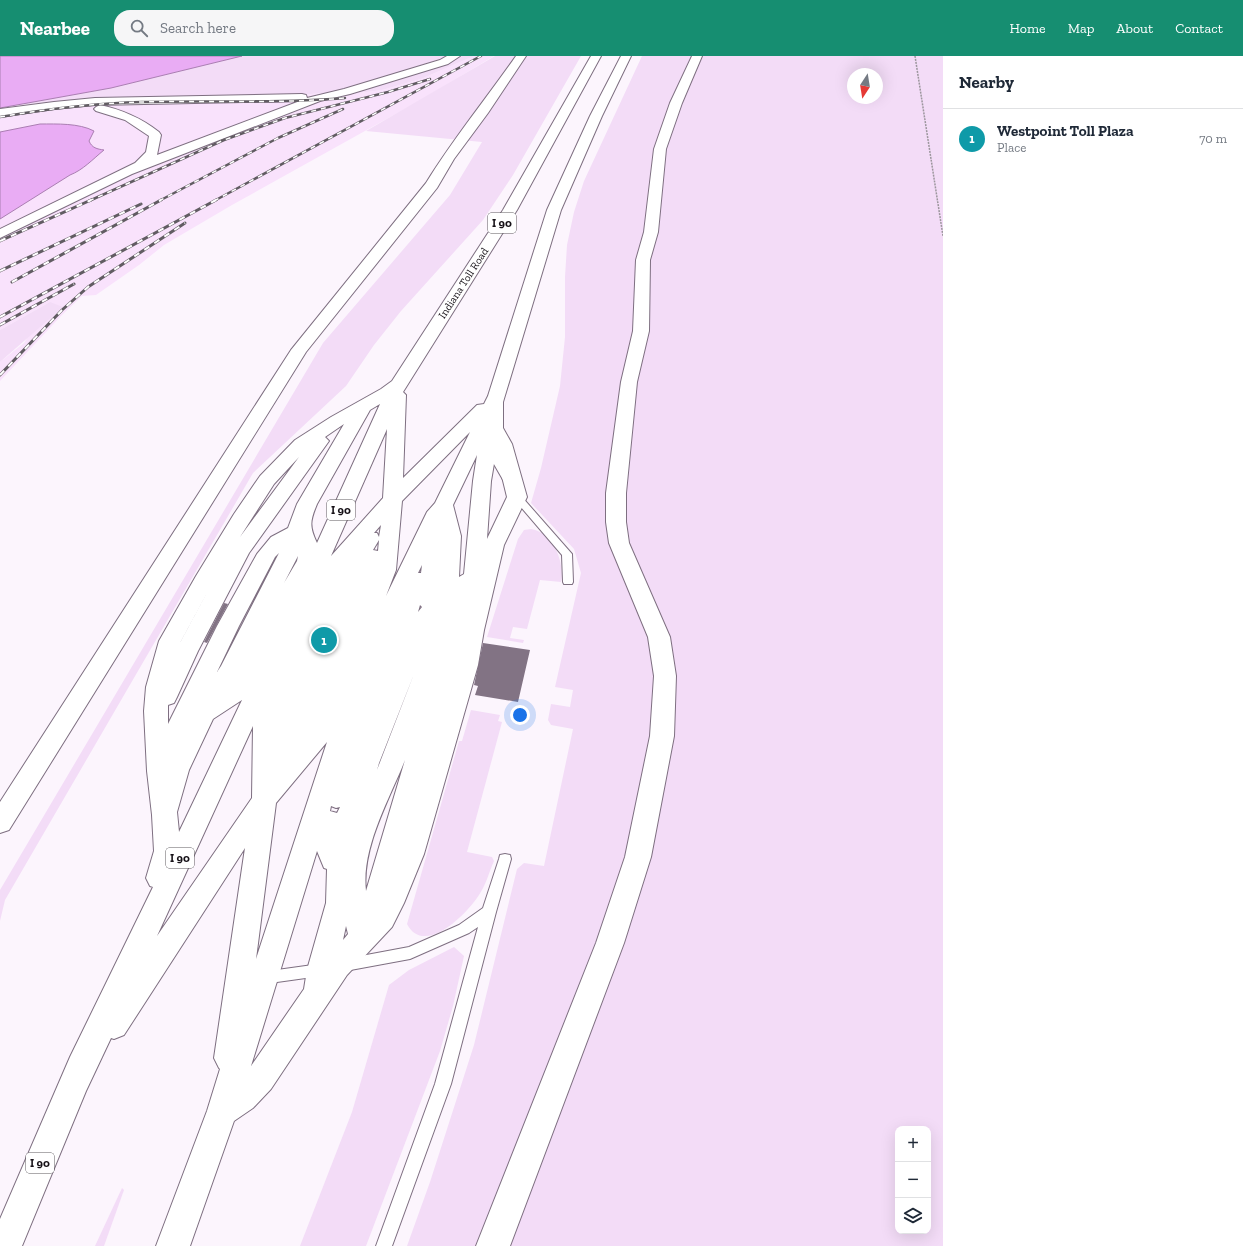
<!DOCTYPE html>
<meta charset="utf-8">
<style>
:root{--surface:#fff;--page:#f6f6f7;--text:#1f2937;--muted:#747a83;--line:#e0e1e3;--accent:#168e71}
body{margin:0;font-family:"Zilla Slab",serif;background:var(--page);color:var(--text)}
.controls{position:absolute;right:12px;bottom:12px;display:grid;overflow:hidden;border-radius:8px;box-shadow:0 4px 16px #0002}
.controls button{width:36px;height:36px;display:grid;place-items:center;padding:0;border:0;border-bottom:1px solid var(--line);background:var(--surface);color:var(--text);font:20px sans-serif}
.compass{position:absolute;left:847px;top:12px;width:36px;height:36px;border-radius:50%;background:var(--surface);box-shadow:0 4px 16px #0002;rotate:192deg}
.you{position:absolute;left:520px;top:659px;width:14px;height:14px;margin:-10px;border:3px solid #fff;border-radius:50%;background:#1a73e8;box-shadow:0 0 0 6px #1a73e833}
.badge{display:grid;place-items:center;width:26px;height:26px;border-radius:50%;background:var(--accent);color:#fff;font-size:13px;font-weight:700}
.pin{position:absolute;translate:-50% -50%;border:2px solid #fff;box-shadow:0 1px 4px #0006}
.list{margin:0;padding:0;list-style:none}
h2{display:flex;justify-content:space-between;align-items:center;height:52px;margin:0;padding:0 16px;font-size:17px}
h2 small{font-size:13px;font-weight:400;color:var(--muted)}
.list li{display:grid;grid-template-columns:26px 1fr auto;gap:12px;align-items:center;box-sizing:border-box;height:60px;padding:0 16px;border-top:1px solid var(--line)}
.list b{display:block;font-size:15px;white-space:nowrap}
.list p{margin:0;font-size:13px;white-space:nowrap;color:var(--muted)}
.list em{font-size:13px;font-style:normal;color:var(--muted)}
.icon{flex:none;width:22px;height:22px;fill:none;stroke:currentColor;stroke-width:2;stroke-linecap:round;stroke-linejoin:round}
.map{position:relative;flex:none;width:943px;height:1190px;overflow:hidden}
header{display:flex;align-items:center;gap:24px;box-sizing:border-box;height:56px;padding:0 20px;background:var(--accent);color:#fff}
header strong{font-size:19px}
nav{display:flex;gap:22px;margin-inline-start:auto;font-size:14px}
.search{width:280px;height:36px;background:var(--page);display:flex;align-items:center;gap:10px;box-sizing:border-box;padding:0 14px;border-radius:16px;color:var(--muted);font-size:15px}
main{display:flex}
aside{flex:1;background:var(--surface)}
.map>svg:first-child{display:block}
.built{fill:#f9e2fc}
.green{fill:#f3dcf7;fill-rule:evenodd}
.water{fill:#e9acf4;stroke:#aa7eb2}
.building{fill:#827384}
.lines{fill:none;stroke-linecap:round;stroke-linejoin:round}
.lane-casing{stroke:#7e6f81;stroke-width:2}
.street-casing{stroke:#7e6f81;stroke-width:2}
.highway-casing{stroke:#7e6f81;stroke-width:2}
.path{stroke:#9c969d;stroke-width:1.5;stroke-dasharray:2 1;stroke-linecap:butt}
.lane{fill:#fff;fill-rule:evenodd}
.street{fill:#fff;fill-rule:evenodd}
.highway{fill:#fff;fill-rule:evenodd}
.rail-far1-casing{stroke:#615c62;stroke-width:2.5}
.rail-casing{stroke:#615c62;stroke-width:3}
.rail-far1{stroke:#fff;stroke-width:1.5;stroke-dasharray:5;stroke-linecap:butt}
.rail{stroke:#fff;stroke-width:2;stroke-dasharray:6;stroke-linecap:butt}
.labels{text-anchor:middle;stroke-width:3;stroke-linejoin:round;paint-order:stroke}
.far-street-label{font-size:11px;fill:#161117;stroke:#fff}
.shield{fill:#fff;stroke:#5c585d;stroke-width:1}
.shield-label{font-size:12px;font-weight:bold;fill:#161117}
</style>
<header>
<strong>Nearbee</strong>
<div class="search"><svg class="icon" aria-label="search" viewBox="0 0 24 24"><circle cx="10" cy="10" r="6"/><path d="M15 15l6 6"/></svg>Search here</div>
<nav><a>Home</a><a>Map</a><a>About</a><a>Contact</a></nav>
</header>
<main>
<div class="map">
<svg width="943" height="1190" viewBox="0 0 943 1190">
<rect width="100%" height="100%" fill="#fcf5fd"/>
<polygon class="built" points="474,0 494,0 426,41 232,149 164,189 139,209 96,239 82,240 62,259 0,325 0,306 24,287 50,246 0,274 0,52 80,43 130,41 257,42 338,36 343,39 382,34 421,23"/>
<g class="green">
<polygon points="242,0 448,0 428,9 338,36 257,42 130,41 80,43 9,50 111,32"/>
<polygon points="461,0 474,0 421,23 382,34 343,39 453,4"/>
<polygon points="495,0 517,0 509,9 506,17 515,17 526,0 581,0 513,119 483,164 401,255 374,289 346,330 253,417 5,844 0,865 0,834 323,287 450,139 482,86 366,75"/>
<path d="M642,0H943V1190H407L430,1126L474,989L517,813L524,807L544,810L573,673L551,669L548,664L551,648L570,651L573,634L555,631L581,517L574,493L531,447L541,412L560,330L565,281V221L567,189L574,156L584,125ZM853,18H877V42H853ZM898,1073H928V1175H898Z"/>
<polygon points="50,246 63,251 0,306 0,274"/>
<path d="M531,473C553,476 565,506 561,526L540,524L527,573L513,571L510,582L524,584L523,587L487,581L518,483L524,474Z"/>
<path d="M471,654L500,659L498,665L502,666L467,796L492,801L494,805C489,816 486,829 479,839C467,858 424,901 407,868L459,685H462Z"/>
<polygon points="454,891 464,900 453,950 440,995 366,1190 300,1190 352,1056 389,929 409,914"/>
<polygon points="122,1132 124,1134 104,1190 95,1190"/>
</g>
<g class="water">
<polygon points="0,0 242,0 111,32 0,52"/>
<path d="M40,68C57,68 79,67 94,75L89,85C92,92 97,93 104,94C93,103 83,114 70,119L0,163V76Z"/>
</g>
<g class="building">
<polygon points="224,547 228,548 207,587 204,586"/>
<polygon points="483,587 530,594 518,646 475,639 478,630 474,629"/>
</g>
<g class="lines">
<defs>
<g id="lane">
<polygon points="488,386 493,389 521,440 572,498 573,526 572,528 564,528 563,526 562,499 514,443 483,389"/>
<polygon points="505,798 510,799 511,803 496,856 451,1028 392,1190 376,1190 435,1028 478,871 469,877 410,903 345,915 340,914 338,909 340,904 345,903 409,891 459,869 483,852 499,803 500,799"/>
<polygon points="320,908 325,909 327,914 325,919 320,920 277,926 265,931 260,929 258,924 260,919 277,914"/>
</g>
<g id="street">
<path d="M447,0H460L448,8L350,38L320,45L132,118L0,182V173L135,107L146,96L149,80L125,64L96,55L94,53L96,51L100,49C123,54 141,62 159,76L161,79L157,99L300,45L95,49L54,53L0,61V53L54,46L95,42L302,38L306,39L307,42L344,33L440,4Z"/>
<path d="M516,0H526L488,57L454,103L437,132L306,296L9,774L0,777V746L291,294L426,127C453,83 486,43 516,0Z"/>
<polygon points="692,0 702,0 682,47 666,93 658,176 650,204 649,275 637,326 626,437 626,466 629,487 670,581 676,620 674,680 651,801 624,887 510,1190 476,1190 596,887 625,801 650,680 654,620 648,581 609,487 606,466 606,437 621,326 633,275 636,204 644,176 654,93 670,47"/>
</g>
<path id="highway" d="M591,0H601L517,154L403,336L406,339L403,422L477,349L484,348L488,340L547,154L590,60L621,0H631L602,60L561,154L503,346V372L512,388L527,441L504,489L484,574L478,609L424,798L404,847L392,871L347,919L271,1033L253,1052L234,1065L190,1190H156L207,1055L220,1013L219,1012L214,1002L245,792L124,979L114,983L111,982L86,1035L22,1190H0V1163L70,1001L153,831L150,830L146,822L154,795L152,759L147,715L144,655L146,631L159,585L196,520L234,458L260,420L295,384L331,361L381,333L392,325L503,154ZM380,348L317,487C309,470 310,465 317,448L370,354ZM344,368L297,448L288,472L271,481L257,498L217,570L168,668V649L174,647L177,641L198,595L249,497L329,385L325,381ZM387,373L383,442L331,500ZM470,376L435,447L427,456L386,540L396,514L402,445ZM496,396L507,441L487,483L491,425ZM477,399L473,425L464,518L459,521L461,480L453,449ZM299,401L240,481L274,428ZM381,469L379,481L377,477H374ZM379,484L378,495L373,494ZM279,497L221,610L217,616L239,570L275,501ZM298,500L297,505L284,527ZM422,509L421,517H418ZM217,518L180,587L181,585ZM420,549L422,551L418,556ZM414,618L377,714L379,707ZM242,644L179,776L177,756L189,714L213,663ZM253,670L252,742L157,880ZM327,686L256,903L276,747ZM405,704L366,835C361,792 389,744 405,704ZM331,750L336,752L340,751L337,757L330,755ZM317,795L324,812L327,813L326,847L307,914L304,933L251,1010ZM346,870L348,878L343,884Z"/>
</defs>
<use href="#lane" class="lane-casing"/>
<use href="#street" class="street-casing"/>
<use href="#highway" class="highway-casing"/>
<polyline class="path" points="915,0 943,180"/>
<use href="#lane" class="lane"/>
<use href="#street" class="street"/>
<use href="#highway" class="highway"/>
<defs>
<g id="rail-far1">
<path d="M0,61C47,53 94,47 142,46C210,44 277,48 345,42"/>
<polyline points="89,145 224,84 285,62 388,36 430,23"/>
<polyline points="159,145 278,82 343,53"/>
<polyline points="214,145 481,0"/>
</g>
<g id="rail">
<polyline points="0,185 91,144"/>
<polyline points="0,215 141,148"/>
<polyline points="12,226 161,144"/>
<polyline points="0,261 216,144"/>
<polyline points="0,269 74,228"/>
<polyline points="0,319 62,254 88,231 185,167"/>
</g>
</defs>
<use href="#rail-far1" class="rail-far1-casing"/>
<use href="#rail" class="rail-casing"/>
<use href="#rail-far1" class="rail-far1"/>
<use href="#rail" class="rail"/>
</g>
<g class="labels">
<g class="far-street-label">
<text transform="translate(463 227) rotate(-57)" y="4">Indiana Toll Road</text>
</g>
<g class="shield">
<rect x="488" y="157" width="28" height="20" rx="3"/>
<rect x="327" y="444" width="28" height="20" rx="3"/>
<rect x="166" y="792" width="28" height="20" rx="3"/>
<rect x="26" y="1097" width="28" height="20" rx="3"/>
</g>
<g class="shield-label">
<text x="502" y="171">I 90</text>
<text x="341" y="458">I 90</text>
<text x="180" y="806">I 90</text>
<text x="40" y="1111">I 90</text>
</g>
</g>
</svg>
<div class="controls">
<button>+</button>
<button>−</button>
<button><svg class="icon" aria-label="layers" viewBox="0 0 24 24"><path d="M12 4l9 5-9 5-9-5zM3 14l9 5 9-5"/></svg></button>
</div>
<svg class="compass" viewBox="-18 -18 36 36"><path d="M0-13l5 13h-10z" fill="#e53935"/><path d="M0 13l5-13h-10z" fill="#747a83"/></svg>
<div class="you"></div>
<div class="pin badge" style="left:324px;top:584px;background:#0f9aa8">1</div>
</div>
<aside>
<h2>Nearby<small></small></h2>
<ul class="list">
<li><span class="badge" style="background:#0f9aa8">1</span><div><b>Westpoint Toll Plaza</b><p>Place</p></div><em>70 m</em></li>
</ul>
</aside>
</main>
